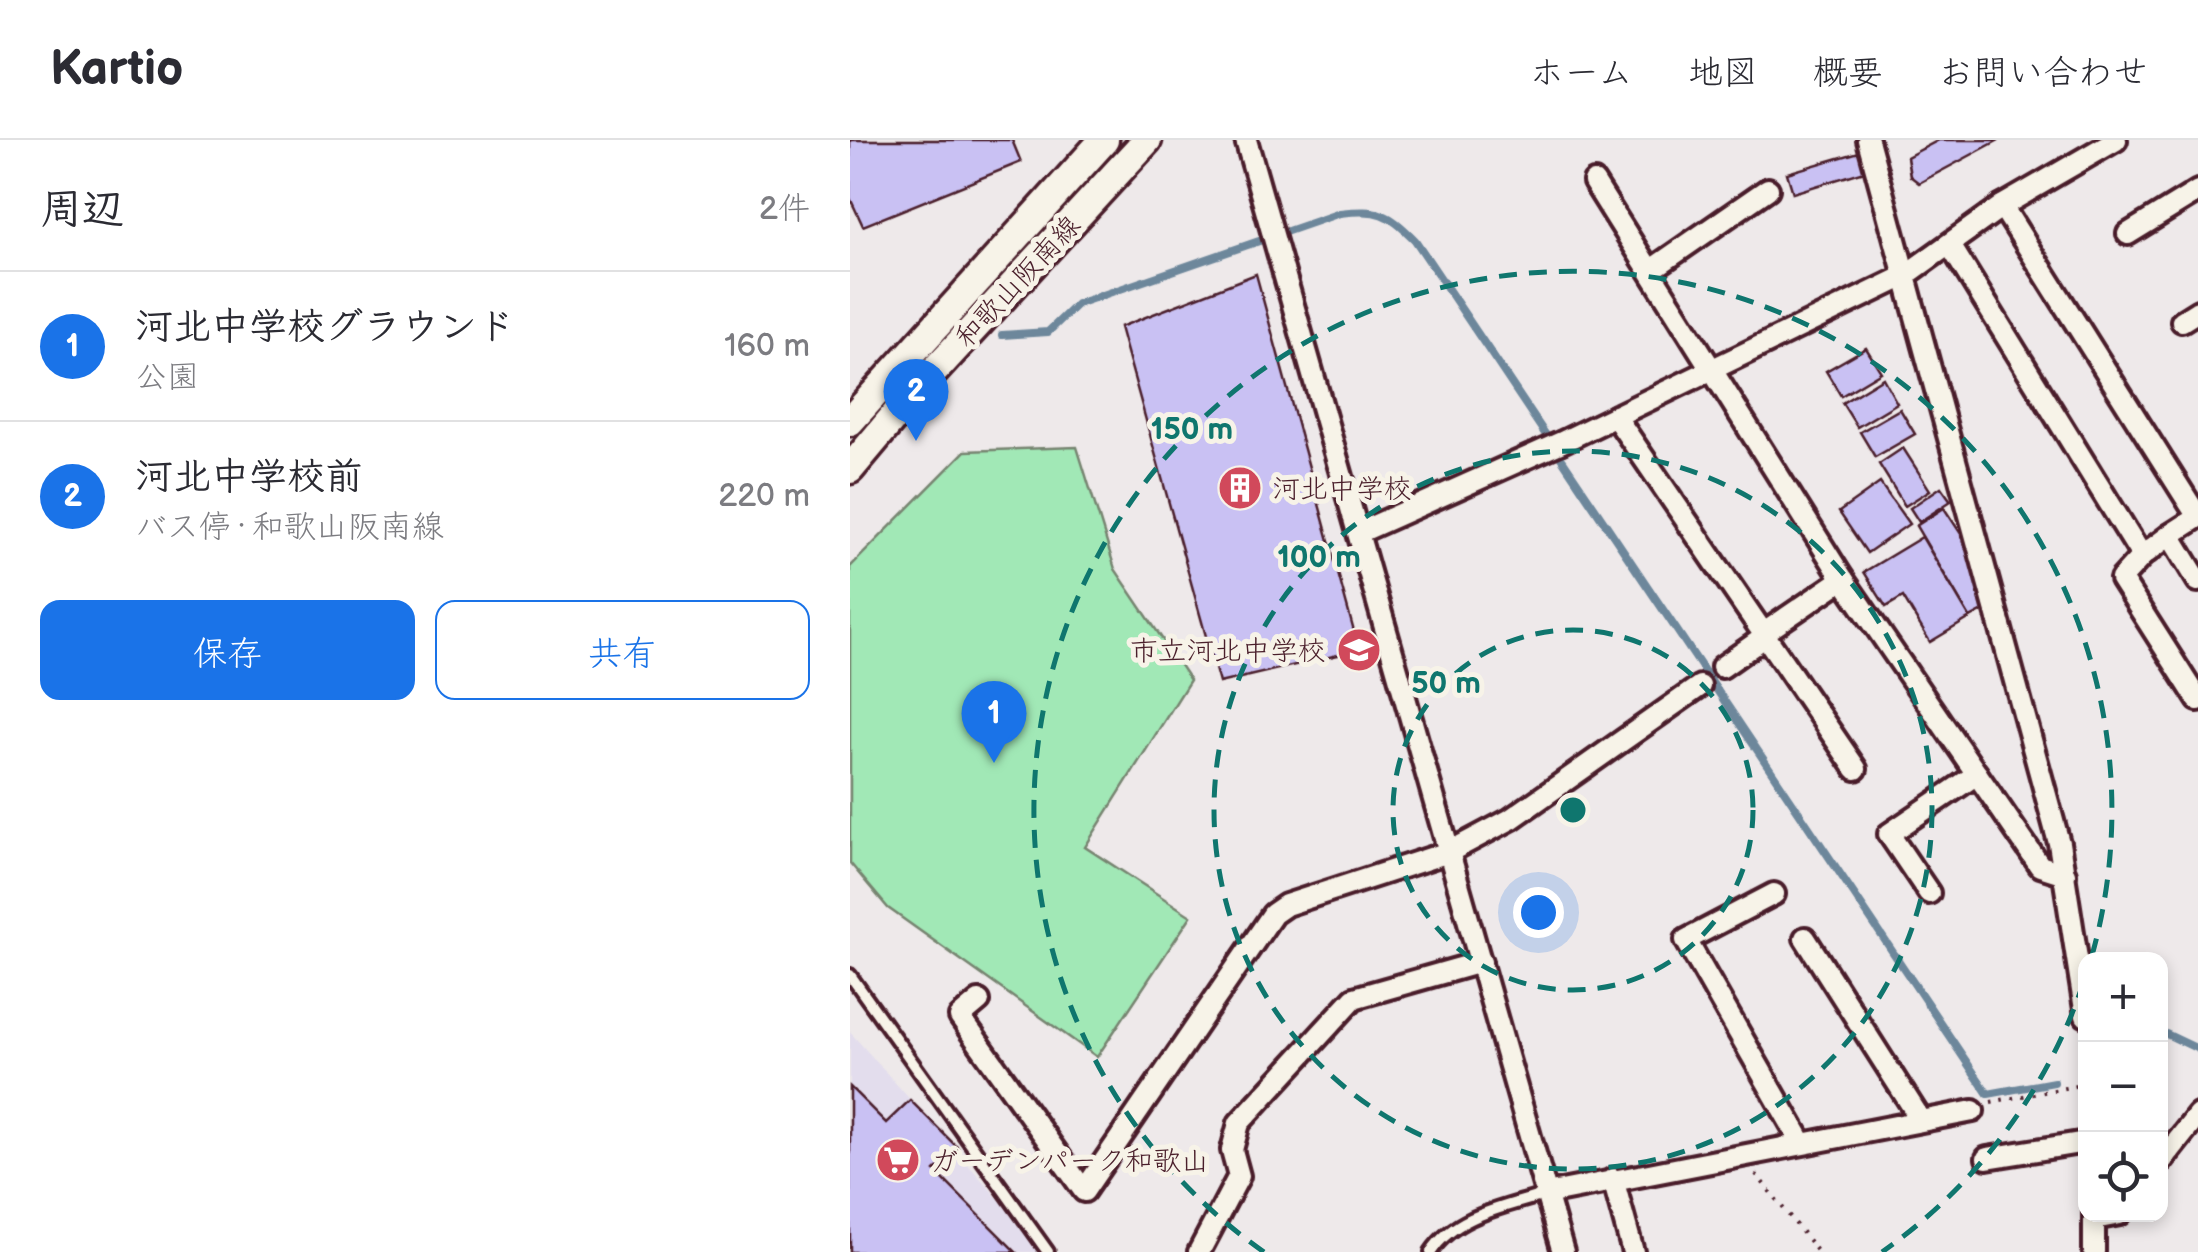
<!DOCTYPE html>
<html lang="ja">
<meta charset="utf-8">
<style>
:root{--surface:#fff;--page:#f7f7f7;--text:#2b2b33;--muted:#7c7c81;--line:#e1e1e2;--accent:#1a73e8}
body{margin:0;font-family:"Balsamiq Sans","Klee One",sans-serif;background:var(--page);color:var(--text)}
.controls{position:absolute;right:30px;bottom:30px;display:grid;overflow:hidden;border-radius:20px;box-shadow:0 5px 15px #0003}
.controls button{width:90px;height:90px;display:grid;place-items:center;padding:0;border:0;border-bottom:2px solid var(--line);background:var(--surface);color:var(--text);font:50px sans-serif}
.you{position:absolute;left:688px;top:772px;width:35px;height:35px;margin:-25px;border:8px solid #fff;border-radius:50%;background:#1a73e8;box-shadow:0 0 0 15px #1a73e833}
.badge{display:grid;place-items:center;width:65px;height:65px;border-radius:50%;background:var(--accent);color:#fff;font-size:32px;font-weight:700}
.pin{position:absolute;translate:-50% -82px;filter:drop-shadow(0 2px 5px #0008)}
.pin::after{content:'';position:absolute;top:52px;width:35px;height:30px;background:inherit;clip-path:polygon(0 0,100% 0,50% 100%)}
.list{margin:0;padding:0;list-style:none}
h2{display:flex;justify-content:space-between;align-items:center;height:130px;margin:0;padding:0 40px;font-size:42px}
h2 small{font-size:32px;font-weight:400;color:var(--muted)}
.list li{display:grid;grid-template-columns:65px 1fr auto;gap:30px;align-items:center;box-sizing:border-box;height:150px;padding:0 40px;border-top:2px solid var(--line)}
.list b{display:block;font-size:38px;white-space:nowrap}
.list p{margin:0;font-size:32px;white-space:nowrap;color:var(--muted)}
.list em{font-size:32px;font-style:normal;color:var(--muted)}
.actions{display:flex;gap:20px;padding:30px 40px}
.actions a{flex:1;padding:22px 0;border:2px solid var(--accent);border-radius:20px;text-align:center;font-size:35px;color:var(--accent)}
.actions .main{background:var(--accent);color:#fff}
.icon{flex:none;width:55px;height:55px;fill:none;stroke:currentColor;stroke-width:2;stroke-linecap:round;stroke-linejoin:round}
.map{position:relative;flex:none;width:1348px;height:1112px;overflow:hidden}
header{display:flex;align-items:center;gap:60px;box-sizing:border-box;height:140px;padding:0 50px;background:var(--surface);border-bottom:2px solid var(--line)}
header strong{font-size:48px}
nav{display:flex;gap:55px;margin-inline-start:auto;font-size:35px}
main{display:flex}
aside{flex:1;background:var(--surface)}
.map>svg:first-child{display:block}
.built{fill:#e3dded}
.park{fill:#a1e8b6;stroke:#768470;stroke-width:2.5}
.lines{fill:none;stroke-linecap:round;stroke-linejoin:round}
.stream{stroke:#6d879b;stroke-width:8}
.building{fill:#c9c1f3;stroke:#4a1f2b;stroke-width:2.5}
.lane-casing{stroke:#4a1f2b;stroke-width:18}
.street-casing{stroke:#4a1f2b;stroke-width:28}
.secondary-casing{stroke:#4a1f2b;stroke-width:35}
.path{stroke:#4a1f2b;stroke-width:4;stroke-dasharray:2.5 8;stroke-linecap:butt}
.lane{stroke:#f7f3e8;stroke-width:10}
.street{stroke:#f7f3e8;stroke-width:20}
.secondary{stroke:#f7f3e8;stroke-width:28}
.ring{fill:none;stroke:#0f766e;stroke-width:5;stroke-dasharray:18 12}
.labels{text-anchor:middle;stroke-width:10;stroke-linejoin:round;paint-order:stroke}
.street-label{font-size:28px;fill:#4a1f2b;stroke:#f7f3e8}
.poi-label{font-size:28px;fill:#4a1f2b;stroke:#f7f3e8;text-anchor:start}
.centre{fill:#0f766e;stroke:#f7f3e8;stroke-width:5}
.ring-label{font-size:30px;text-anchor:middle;font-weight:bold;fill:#0f766e;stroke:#f7f3e8;stroke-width:10;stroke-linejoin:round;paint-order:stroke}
</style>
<header>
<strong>Kartio</strong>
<nav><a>ホーム</a><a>地図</a><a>概要</a><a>お問い合わせ</a></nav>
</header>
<main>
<aside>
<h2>周辺<small>2件</small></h2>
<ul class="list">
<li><span class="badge">1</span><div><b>河北中学校グラウンド</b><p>公園</p></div><em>160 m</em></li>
<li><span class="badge">2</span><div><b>河北中学校前</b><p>バス停 · 和歌山阪南線</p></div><em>220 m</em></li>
</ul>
<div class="actions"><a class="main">保存</a><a>共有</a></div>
</aside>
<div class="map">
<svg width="1348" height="1112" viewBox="0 0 1348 1112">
<rect width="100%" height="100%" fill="#eee9ea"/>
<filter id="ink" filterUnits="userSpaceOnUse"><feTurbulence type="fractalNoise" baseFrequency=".01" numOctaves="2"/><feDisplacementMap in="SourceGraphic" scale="20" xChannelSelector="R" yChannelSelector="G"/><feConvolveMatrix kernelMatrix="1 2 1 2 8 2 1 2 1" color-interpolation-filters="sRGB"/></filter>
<g filter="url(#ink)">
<polygon class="built" points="0,892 196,1112 0,1112"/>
<polygon class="park" points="227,307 265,429 340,540 235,707 341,776 247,917 38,768 0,723 0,427 115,311"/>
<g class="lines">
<g class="stream">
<path d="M152,195L198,192L227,164L490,73C529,69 537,72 565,100L1138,954L1204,942"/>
<polyline points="1310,891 1348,909"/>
</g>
</g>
<g class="building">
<polygon points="0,0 162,0 171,22 13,86 0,58"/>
<polygon points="1089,0 1149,0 1069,43 1060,36 1057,17"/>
<polygon points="1009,12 1015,31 943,53 937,33"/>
<polygon points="406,134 509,510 369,543 270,187"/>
<polygon points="1016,208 1031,232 991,256 976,231"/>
<polygon points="1033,238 1047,263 1007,287 992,263"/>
<polygon points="1050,269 1065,294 1025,317 1010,292"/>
<polygon points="1053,308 1080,350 1055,366 1029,324"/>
<polygon points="1030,343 1059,384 1017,413 989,372"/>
<polygon points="1091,347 1101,361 1069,382 1060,368"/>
<polygon points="1094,368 1115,400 1135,470 1120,478 1066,386"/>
<polygon points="1072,397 1120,478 1080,502 1053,457 1036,467 1014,432"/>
<polygon points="0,947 36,983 60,960 108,1008 85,1031 166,1112 0,1112"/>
</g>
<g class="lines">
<defs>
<g id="lane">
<polyline points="0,835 198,1112"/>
<path d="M581,1112C606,1074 657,1067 696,1054"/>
</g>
<g id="street">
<polyline points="396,0 713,1112"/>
<polyline points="1018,0 1209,703 1236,876"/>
<polyline points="744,42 993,439 1190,726 1215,734"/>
<polyline points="1152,66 1348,377 1320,395"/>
<polyline points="1278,94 1348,51"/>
<polyline points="1100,105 1292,416 1320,395 1348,441"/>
<polyline points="801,130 918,49"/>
<polyline points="1332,181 1348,171"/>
<polyline points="765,276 1006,629"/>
<polyline points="510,392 712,302 1053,137 1152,66 1266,0"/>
<polyline points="1292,416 1271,439 1348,560"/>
<polyline points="914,493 993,439"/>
<polyline points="872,527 916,496"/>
<polyline points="1079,753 1039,694 1127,634"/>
<polyline points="924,754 836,800 952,1003"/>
<polyline points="955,798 1071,980"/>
<polyline points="129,861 110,877 234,1051 423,774 436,765 599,712 661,679 850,546"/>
<polyline points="1137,1018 1236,1002"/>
<polyline points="1310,1023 1348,975"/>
<polyline points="763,1039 783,1112"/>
<polyline points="696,1054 1123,971"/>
<polyline points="1244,1074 1244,1112"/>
<polyline points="1244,1079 1270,1074"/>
<polyline points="349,1112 389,1036 382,1010 389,983 504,858 631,822"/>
</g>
<g id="secondary">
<polyline points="0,281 254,0"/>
<polyline points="0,329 63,254 297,0"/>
</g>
</defs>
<use href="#lane" class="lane-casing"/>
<use href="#street" class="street-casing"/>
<use href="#secondary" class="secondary-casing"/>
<g class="path">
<polyline points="1141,962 1236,944"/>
<polyline points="906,1034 968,1112"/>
</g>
<use href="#lane" class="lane"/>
<use href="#street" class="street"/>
<use href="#secondary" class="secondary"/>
</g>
</g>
<g class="ring">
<circle cx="723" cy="670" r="180"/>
<circle cx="723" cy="670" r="359"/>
<path d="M1234 841A539 539 0 0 1 1032 1112M414 1112A539 539 0 1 1 1241 819"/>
</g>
<defs>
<symbol id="building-disc" viewBox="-11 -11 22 22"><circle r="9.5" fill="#d1495b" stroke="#f7f3e8"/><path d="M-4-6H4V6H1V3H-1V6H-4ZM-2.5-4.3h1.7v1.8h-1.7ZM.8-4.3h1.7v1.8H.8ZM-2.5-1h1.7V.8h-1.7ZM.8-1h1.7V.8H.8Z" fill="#fff"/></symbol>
<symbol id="school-disc" viewBox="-11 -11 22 22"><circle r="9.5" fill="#d1495b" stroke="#f7f3e8"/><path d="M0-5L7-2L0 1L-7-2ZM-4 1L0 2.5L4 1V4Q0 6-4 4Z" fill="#fff"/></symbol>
<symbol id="supermarket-disc" viewBox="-11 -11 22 22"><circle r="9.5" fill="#d1495b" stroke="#f7f3e8"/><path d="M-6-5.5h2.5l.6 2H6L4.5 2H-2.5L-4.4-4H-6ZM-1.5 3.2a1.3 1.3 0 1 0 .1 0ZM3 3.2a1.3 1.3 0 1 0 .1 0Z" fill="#fff"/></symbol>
</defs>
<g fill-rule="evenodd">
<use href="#building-disc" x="365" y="323" width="50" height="50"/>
<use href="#school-disc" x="484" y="485" width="50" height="50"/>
<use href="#supermarket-disc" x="23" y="995" width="50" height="50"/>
</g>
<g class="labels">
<g class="street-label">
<text transform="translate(167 141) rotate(-47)" y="10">和歌山阪南線</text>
</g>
<g class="poi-label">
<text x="422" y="358">河北中学校</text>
<text x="476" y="520" text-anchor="end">市立河北中学校</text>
<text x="80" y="1030">ガーデンパーク和歌山</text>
</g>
</g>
<circle cx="723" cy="670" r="15" class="centre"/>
<g class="ring-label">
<text x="342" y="299">150 m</text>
<text x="469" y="427">100 m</text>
<text x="596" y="553">50 m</text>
</g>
</svg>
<div class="controls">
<button>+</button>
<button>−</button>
<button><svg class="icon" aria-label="locate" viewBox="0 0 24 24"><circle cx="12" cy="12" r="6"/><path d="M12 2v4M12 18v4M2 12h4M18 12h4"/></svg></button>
</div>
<div class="you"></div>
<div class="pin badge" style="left:144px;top:623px">1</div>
<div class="pin badge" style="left:66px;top:301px">2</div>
</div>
</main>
